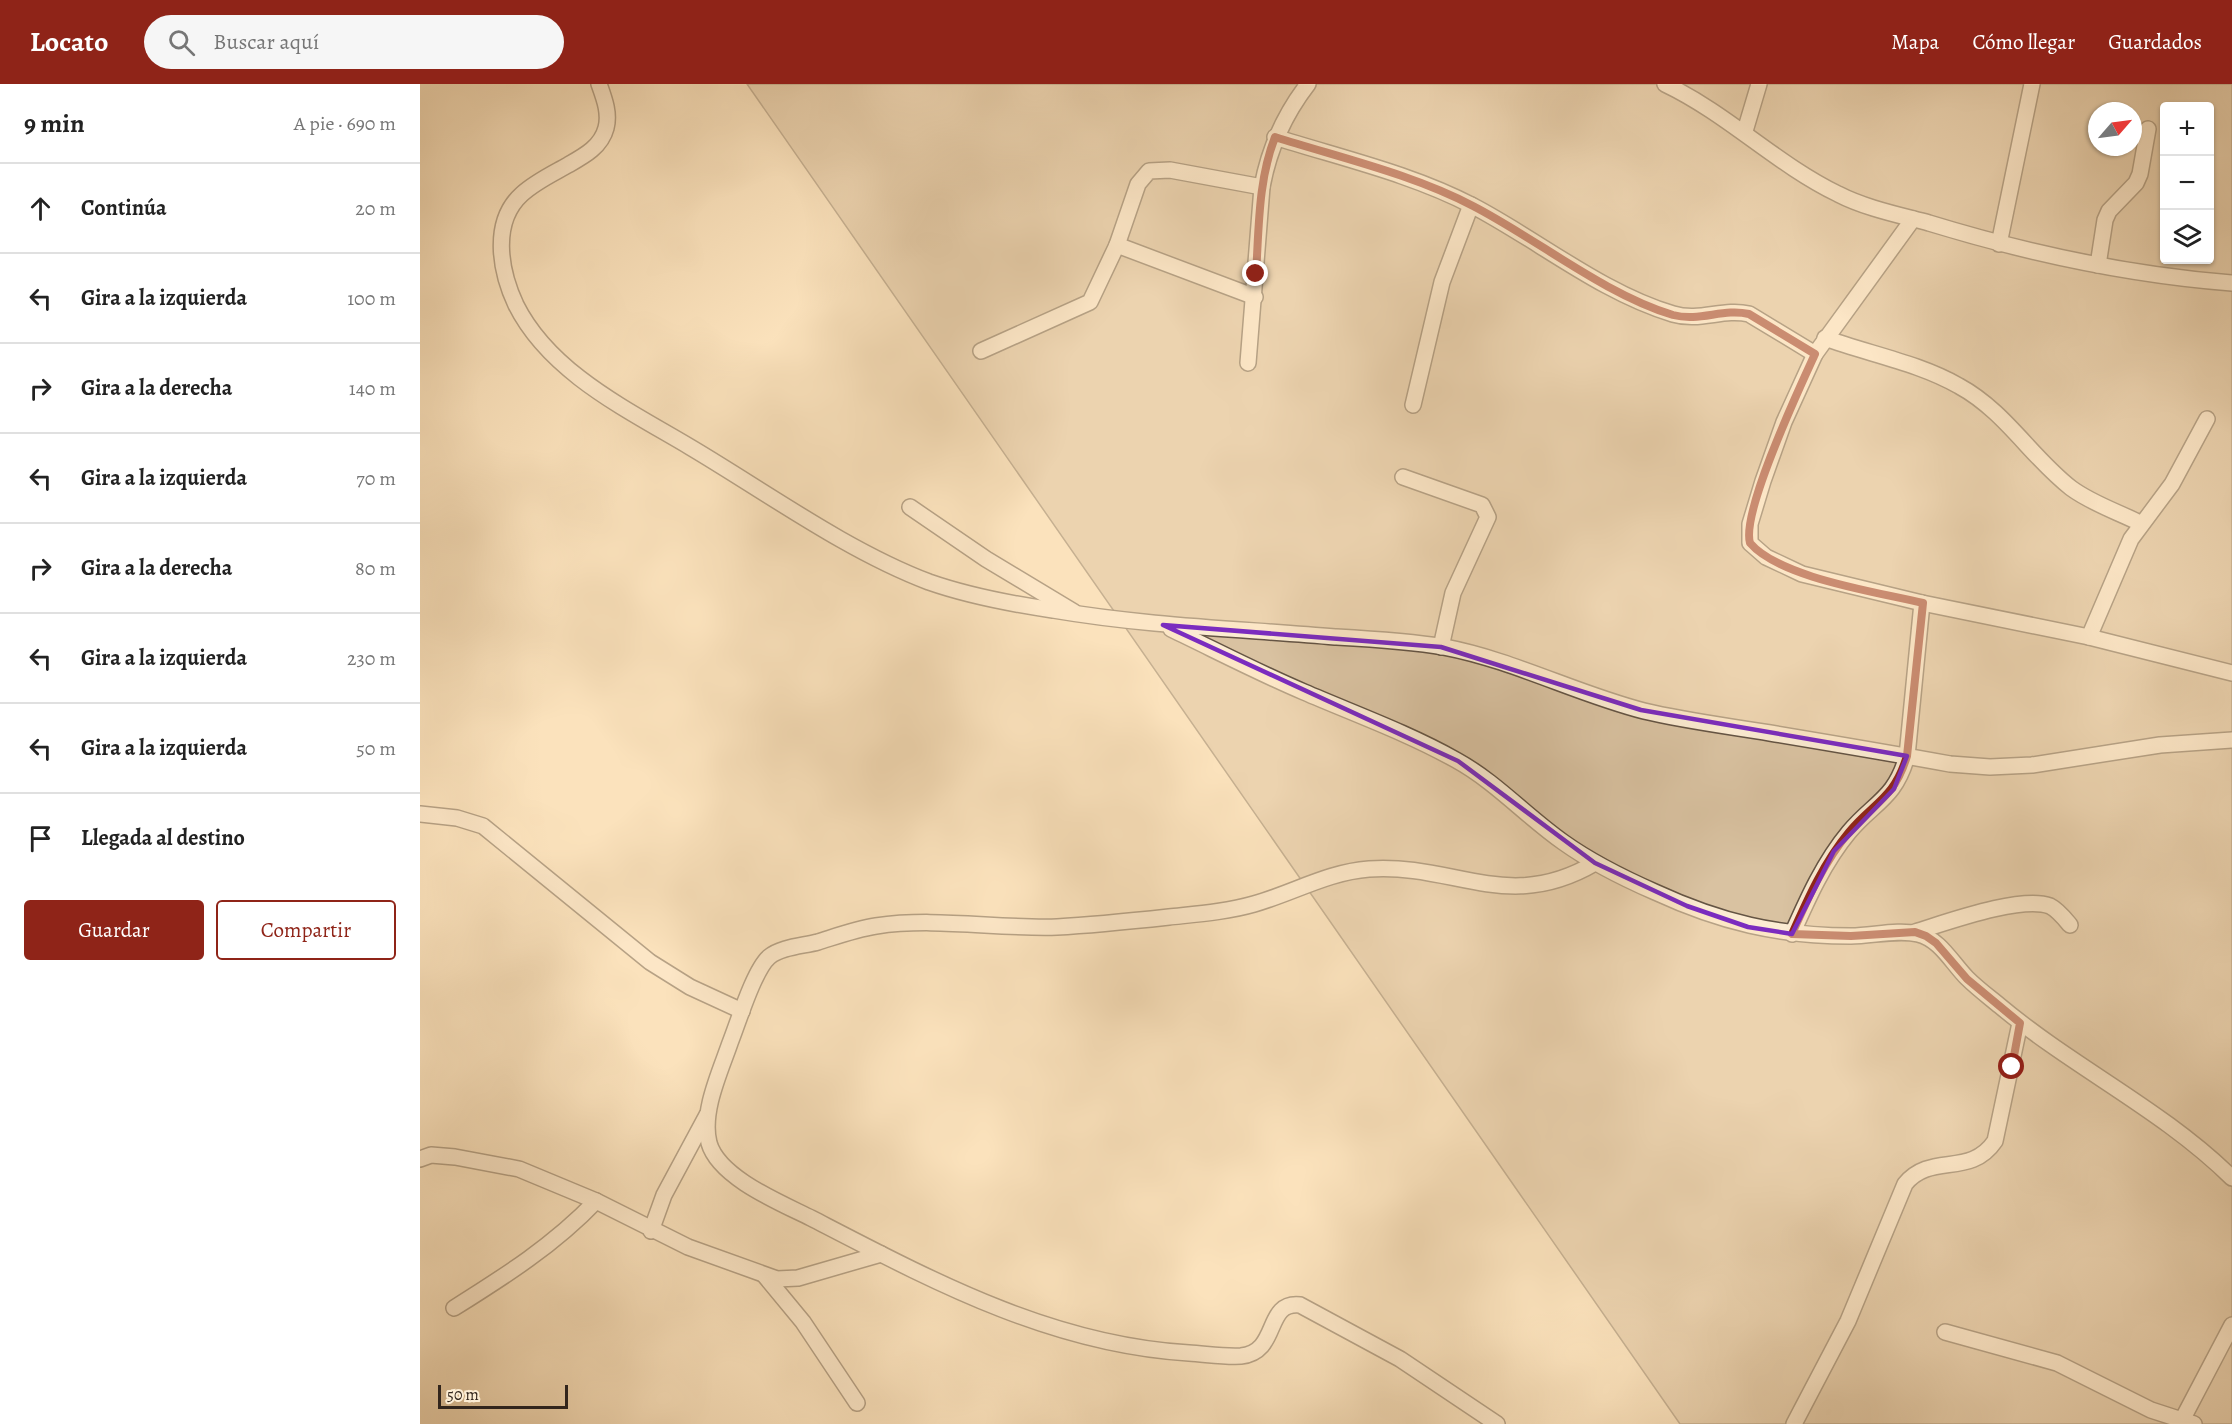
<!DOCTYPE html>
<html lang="es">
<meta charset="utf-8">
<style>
:root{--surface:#fff;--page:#f6f6f6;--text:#222;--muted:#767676;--line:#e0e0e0;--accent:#8f2418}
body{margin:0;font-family:Alegreya,serif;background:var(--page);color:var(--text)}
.controls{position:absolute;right:18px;top:18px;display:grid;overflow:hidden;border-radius:6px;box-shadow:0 2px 4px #0004}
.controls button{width:54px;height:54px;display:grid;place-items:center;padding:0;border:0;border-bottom:2px solid var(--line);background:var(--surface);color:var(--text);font:30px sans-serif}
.compass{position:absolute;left:1668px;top:18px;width:54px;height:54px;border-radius:50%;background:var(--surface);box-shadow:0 2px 4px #0004;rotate:62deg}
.scale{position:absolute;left:18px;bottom:15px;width:130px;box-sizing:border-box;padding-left:6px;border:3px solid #32251c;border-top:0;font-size:16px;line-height:21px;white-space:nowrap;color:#32251c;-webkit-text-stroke:4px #fcecd3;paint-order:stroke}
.stop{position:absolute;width:18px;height:18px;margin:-14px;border:4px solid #8f2418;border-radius:50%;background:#fff}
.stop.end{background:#8f2418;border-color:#fff;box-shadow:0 2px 6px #0008}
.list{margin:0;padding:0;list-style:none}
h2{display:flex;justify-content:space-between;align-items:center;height:78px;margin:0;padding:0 24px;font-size:26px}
h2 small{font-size:20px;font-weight:400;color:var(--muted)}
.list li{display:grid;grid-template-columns:39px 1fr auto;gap:18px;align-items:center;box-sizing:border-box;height:90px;padding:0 24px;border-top:2px solid var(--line)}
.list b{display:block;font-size:22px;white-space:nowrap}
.list em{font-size:20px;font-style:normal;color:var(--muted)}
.actions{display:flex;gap:12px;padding:18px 24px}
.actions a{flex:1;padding:14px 0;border:2px solid var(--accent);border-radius:6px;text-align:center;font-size:21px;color:var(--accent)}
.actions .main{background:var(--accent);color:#fff}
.icon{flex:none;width:33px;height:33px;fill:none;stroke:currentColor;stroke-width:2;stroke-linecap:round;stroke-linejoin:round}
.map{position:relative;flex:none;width:1812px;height:1340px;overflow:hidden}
header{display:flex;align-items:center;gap:36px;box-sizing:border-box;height:84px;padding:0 30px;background:var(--accent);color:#fff}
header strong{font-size:28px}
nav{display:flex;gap:33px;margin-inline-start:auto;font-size:21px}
.search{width:420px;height:54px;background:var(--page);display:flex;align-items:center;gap:15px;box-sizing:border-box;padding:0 21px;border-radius:33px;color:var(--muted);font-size:22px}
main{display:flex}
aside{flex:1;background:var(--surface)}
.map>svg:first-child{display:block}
.green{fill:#d9c2a1;stroke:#86745e;stroke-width:1.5;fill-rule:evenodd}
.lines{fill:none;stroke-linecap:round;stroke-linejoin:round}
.street-casing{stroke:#645444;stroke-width:18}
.street{stroke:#fcecd3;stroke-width:15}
.route{stroke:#8f2418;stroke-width:8}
.marked{fill:none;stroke:#7b2cbf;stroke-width:4.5;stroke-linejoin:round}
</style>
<header>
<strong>Locato</strong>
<div class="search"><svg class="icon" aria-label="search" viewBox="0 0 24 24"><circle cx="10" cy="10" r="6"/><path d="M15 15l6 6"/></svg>Buscar aquí</div>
<nav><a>Mapa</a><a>Cómo llegar</a><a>Guardados</a></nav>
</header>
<main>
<aside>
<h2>9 min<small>A pie · 690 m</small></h2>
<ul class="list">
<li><svg class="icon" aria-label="ahead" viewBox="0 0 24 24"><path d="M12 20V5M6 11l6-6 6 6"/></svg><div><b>Continúa</b></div><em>20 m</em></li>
<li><svg class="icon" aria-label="left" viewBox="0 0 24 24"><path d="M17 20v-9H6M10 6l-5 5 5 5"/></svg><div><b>Gira a la izquierda</b></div><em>100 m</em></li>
<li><svg class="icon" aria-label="right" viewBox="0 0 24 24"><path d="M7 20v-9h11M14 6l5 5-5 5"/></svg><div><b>Gira a la derecha</b></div><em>140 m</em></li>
<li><svg class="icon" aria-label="left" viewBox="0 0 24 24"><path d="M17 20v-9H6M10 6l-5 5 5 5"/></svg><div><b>Gira a la izquierda</b></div><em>70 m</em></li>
<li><svg class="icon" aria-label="right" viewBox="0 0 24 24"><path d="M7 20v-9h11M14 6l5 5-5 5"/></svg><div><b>Gira a la derecha</b></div><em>80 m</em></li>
<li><svg class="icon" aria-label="left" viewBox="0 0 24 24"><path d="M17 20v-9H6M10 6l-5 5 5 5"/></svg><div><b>Gira a la izquierda</b></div><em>230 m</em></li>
<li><svg class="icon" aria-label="left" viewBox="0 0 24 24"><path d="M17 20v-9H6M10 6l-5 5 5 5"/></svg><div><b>Gira a la izquierda</b></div><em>50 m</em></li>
<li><svg class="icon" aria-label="arrive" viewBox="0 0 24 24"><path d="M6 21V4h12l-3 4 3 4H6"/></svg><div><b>Llegada al destino</b></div></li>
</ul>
<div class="actions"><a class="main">Guardar</a><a>Compartir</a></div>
</aside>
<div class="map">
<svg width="1812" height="1340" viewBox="0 0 1812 1340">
<rect width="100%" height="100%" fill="#fbe2bc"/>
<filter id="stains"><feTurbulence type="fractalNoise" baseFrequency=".00333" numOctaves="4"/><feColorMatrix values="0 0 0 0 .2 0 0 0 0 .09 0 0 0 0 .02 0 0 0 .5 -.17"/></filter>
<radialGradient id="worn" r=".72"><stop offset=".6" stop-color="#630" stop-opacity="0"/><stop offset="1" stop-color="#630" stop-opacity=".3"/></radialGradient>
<path class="green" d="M327,0H1812V1340H1260ZM1744,22H1790V176H1744ZM1677,27H1713V63H1677Z"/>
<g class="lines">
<defs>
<g id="street">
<path d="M179,0C184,14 190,29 186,44C181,63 164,72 148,81C132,90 115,98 102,110C71,138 80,187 96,221C130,289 208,326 270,363C346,408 427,467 509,498C549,512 592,520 633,526C727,542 821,545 915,553C951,555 988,557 1024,563C1093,576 1157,610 1224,627C1266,637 1308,642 1350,649C1410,659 1470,669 1530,680L1570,683L1612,681L1740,661L1812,656"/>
<path d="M1245,0C1308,30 1356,80 1418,110C1445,124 1479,131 1509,139C1607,169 1709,191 1812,199"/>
<polyline points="1325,47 1339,0"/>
<path d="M855,53C921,74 992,90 1053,122C1118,156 1182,209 1253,230C1280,238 1303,224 1329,230L1395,270"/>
<polyline points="1493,135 1395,270 1364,338 1343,397 1330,440 1330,459 1346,473 1382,490 1502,519 1669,553 1812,589"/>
<polyline points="1579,160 1612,0"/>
<polyline points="697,161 835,213"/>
<polyline points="1678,181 1685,136 1689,127 1716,99 1720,90 1728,45"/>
<path d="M1405,254C1449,270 1499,279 1539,302C1585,327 1611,373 1651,404C1671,419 1698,428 1720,439"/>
<polyline points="561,267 670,218 697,161 718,100 729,87 750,86 842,103"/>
<path d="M828,279L842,103C849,65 864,31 888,0"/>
<polyline points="993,321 1022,198 1051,121"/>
<polyline points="983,393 1062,421 1068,433 1033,509 1021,563"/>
<polyline points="490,423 566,475 654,528"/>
<path d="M751,545C795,566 839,589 884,608C935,630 988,649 1036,676C1076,698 1106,732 1143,758C1171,778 1203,794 1235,808C1300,838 1358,852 1431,852C1452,852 1478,845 1498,850C1520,855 1532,879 1547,894C1557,904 1569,913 1580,922C1654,984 1743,1026 1812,1094"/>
<polyline points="1669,553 1711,455 1752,400 1787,335"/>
<polyline points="0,730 37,734 63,742 230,878 270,903 322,927"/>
<path d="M1495,848C1525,839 1601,811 1630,822C1638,826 1645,835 1650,841"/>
<path d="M1372,850C1388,814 1404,778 1429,748C1454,718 1475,715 1487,672L1502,519"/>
<polyline points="0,1075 11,1071 35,1073 99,1085 176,1117 268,1163 357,1195 378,1194 461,1170"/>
<polyline points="231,1147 244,1111 287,1031"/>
<polyline points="345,1192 383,1238 437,1319"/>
<path d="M34,1224C85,1192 134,1161 176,1117"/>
<polyline points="1525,1248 1637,1279 1731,1326 1774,1340"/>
<path d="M1077,1340L980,1275L880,1221C844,1217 860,1268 821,1272C804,1273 786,1270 769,1269C631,1261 511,1196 391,1134C361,1119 299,1094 289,1059C281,1028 300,988 310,959C318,939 334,886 349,873C361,863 383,862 398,858C417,852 436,845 456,842C516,833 577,845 637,843C674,841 712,837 749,833C777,830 806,828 834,820C873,809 908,788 949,785C1035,779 1088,830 1175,779"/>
<path d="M1374,1340L1428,1237L1485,1100C1511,1068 1550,1094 1575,1057L1600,939"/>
<polyline points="1760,1340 1812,1241"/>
</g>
</defs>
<use href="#street" class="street-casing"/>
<use href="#street" class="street"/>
</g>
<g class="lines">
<path class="route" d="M836,190C839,144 838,97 855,53C921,74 992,90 1053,122C1117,155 1184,210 1253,231C1280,238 1303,224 1329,230L1395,270C1380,303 1321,428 1330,459C1360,494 1457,508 1503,519L1487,672C1474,715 1454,718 1429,748C1404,778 1388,814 1372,850L1431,852L1495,848L1506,852L1516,859L1547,895L1600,939L1592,983"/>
</g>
<path d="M0 0H1812V1340H0ZM743,541L1021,563L1221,626L1487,672L1474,705L1414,767L1372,850L1328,843L1267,822L1175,779L1038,677Z" fill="#fbe2bc" fill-opacity=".55" fill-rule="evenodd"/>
<path class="marked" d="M743,541L1021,563L1221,626L1487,672L1474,705L1414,767L1372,850L1328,843L1267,822L1175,779L1038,677Z"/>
<rect width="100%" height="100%" filter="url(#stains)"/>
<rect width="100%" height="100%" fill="url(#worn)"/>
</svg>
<div class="controls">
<button>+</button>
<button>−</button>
<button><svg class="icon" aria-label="layers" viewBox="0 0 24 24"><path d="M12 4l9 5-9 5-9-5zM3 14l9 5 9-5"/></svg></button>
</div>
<svg class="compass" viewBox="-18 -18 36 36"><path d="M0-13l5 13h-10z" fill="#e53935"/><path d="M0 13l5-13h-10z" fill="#767676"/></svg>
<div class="scale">50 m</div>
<div class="stop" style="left:1592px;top:983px"></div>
<div class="stop end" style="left:836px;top:190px"></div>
</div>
</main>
